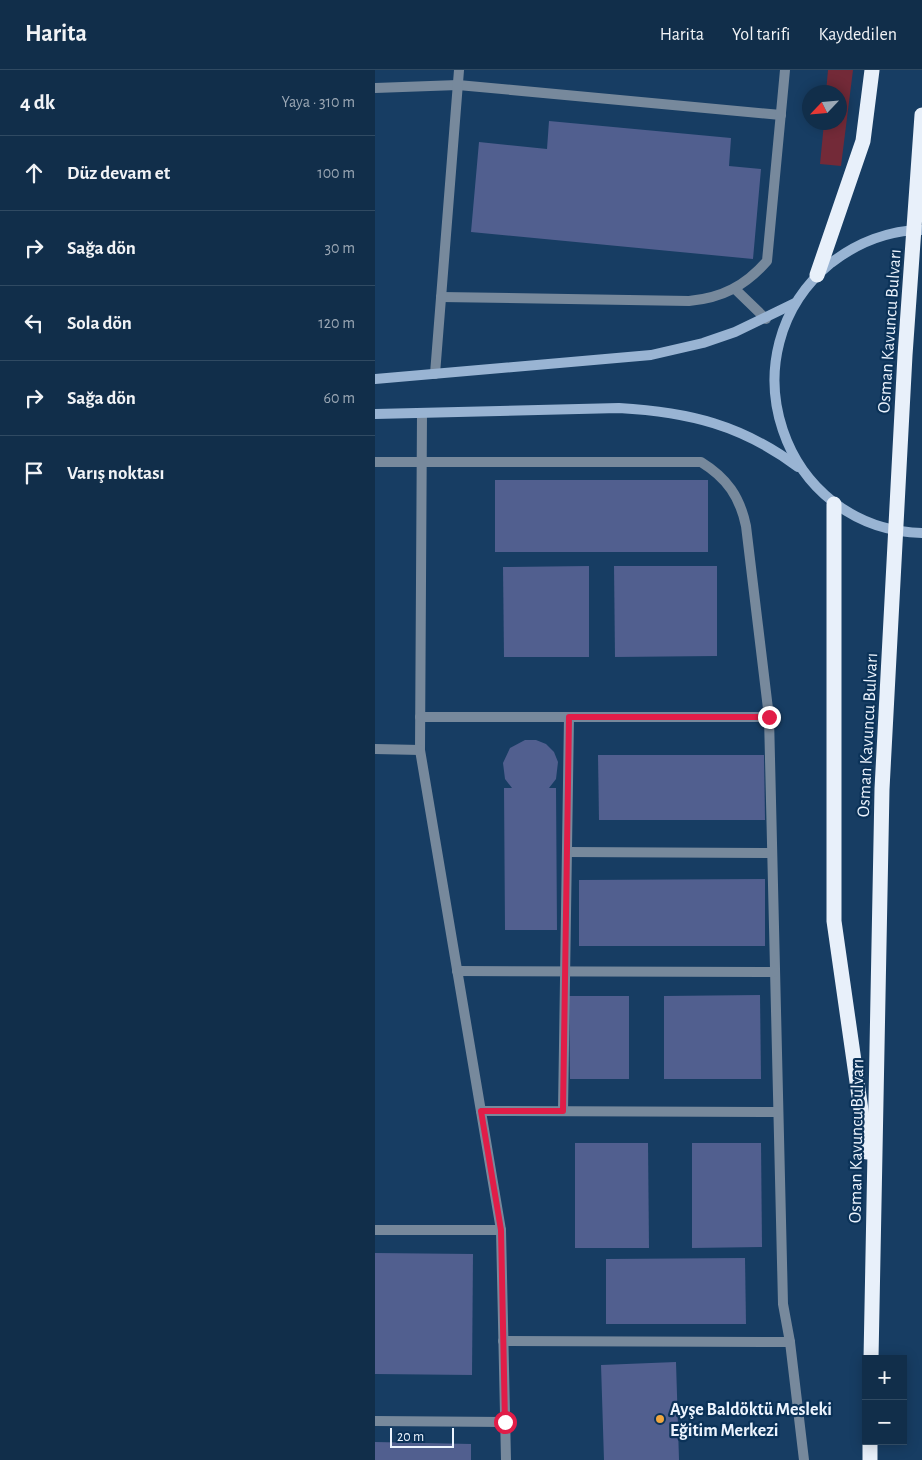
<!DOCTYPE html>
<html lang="tr">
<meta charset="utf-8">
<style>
:root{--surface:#112e4a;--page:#1e3a54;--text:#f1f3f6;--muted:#9ca8b5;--line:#304a62}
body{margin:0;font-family:"Alegreya Sans",sans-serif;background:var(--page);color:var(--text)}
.controls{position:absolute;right:15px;bottom:15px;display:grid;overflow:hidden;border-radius:0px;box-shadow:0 2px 12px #0003}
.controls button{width:45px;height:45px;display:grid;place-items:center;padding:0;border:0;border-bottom:1px solid var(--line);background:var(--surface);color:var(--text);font:25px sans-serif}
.compass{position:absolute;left:427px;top:15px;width:45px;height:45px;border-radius:50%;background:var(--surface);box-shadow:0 2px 12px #0003;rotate:244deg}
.scale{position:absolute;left:15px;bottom:12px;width:64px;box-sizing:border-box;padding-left:5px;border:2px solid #ecf4fe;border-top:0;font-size:14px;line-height:18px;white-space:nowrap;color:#ecf4fe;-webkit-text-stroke:4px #0b3258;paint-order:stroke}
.stop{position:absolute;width:15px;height:15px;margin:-11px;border:4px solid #e11d48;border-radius:50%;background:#fff}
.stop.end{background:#e11d48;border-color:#fff;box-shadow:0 1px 5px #0008}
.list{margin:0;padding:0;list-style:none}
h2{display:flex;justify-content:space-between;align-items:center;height:65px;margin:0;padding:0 20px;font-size:21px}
h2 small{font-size:16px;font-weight:400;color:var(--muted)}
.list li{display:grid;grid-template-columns:32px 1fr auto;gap:15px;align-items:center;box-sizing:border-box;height:75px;padding:0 20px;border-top:1px solid var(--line)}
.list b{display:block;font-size:19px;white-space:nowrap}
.list em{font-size:16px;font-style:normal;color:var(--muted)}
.icon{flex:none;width:28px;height:28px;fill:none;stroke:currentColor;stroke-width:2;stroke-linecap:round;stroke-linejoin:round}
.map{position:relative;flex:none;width:547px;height:1390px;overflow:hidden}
header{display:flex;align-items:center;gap:30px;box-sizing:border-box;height:70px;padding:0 25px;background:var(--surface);border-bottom:1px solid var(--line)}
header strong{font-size:24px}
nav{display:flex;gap:28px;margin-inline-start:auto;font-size:18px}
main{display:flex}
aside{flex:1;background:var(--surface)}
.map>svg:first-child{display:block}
.green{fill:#732a38}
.building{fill:#515f8f}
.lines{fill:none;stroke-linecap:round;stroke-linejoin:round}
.street{stroke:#77899c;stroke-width:10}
.secondary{stroke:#99b4d3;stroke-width:10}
.highway{stroke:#e8f0fa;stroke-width:15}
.route{stroke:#e11d48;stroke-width:6}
.poi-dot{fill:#f0a63e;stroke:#0b3258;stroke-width:2}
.labels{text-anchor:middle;stroke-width:4.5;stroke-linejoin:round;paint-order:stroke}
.street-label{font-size:18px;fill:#ecf4fe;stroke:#0b3258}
.poi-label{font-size:18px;font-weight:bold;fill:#ecf4fe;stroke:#0b3258;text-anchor:start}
</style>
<header>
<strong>Harita</strong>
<nav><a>Harita</a><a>Yol tarifi</a><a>Kaydedilen</a></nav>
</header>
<main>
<aside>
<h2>4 dk<small>Yaya · 310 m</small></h2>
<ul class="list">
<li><svg class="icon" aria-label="ahead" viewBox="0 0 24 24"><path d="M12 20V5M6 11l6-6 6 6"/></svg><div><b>Düz devam et</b></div><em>100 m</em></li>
<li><svg class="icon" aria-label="right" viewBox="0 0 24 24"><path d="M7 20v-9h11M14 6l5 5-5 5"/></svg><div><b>Sağa dön</b></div><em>30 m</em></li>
<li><svg class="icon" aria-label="left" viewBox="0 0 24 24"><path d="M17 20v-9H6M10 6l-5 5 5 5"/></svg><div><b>Sola dön</b></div><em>120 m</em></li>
<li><svg class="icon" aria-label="right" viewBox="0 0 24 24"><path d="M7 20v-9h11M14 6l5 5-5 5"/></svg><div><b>Sağa dön</b></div><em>60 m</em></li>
<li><svg class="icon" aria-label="arrive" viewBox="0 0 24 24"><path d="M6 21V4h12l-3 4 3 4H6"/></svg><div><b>Varış noktası</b></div></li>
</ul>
</aside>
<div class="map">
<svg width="547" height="1390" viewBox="0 0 547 1390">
<rect width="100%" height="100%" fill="#173d63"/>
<polygon class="green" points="453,0 478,0 466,96 445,94 449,53 464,52 464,22 451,22"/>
<g class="building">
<polygon points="174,51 356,68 354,96 386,99 378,189 96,162 104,72 172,79"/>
<rect x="120" y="410" width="213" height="72"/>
<polygon points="214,496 214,587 129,587 128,497"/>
<polygon points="239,496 342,496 342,586 240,587"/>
<polygon points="150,670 161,670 171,674 179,682 183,692 181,709 174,718 181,718 182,860 130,860 129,718 137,718 130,709 128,693 135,678"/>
<polygon points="223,685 389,685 390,750 224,750"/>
<polygon points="390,809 390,876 204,876 204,810"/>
<polygon points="385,925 386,1009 289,1009 289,926"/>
<polygon points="194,926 254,926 254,1009 195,1009"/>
<polygon points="200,1073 273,1073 274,1178 200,1178"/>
<polygon points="317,1073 386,1073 387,1177 317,1178"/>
<polygon points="0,1183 98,1184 97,1305 0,1304"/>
<polygon points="370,1188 371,1254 231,1254 231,1189"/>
<polygon points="301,1292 304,1390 229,1390 226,1295"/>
<polygon points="0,1372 96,1374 96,1390 0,1390"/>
</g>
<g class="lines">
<g class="street">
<polyline points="0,18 83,15 406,45"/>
<polyline points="360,219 391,249"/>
<path d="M66,227L314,231C347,228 370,216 392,191L410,0"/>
<polyline points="60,304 84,0"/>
<polyline points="47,343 45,680 126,1160 131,1390"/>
<path d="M0,392H326C352,408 365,427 371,456L394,647L408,1234L415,1272L429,1390"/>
<polyline points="45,647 394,647"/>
<polyline points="0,679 45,680"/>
<polyline points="192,782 396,783"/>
<polyline points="82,901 399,902"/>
<polyline points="106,1041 403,1042"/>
<polyline points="188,1041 194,647"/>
<polyline points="0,1160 126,1160"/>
<polyline points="128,1271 415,1272"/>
<polyline points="0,1351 130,1352"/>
</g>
<g class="secondary">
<path d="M547,160C514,160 482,173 456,193C347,282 406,459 547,463"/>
<polyline points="0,309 276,285 328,273 360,262 420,233"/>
<path d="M0,344L244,338C314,342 367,355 423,397"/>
</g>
<g class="highway">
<polyline points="442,205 488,71 497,0"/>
<polyline points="459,434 459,851 492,1082"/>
<polyline points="496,1289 507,719 530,285 547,45"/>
<polyline points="495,1390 495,1371"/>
</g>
</g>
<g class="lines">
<polyline class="route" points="130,1352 126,1160 106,1041 188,1041 194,647 394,647"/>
</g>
<circle class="poi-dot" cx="285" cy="1349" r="5"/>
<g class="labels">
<g class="street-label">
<text transform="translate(514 261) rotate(-86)" y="6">Osman Kavuncu Bulvarı</text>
<text transform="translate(492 665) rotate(-87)" y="6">Osman Kavuncu Bulvarı</text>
<text transform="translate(481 1071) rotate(-89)" y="6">Osman Kavuncu Bulvarı</text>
</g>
<g class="poi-label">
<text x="295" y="1345">Ayşe Baldöktü Mesleki<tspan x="295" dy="21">Eğitim Merkezi</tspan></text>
</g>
</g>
</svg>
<div class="controls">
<button>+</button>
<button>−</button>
</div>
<svg class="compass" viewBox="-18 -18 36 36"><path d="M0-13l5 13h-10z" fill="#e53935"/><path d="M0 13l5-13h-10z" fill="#9ca8b5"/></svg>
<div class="scale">20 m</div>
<div class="stop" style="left:130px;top:1352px"></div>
<div class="stop end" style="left:394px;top:647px"></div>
</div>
</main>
